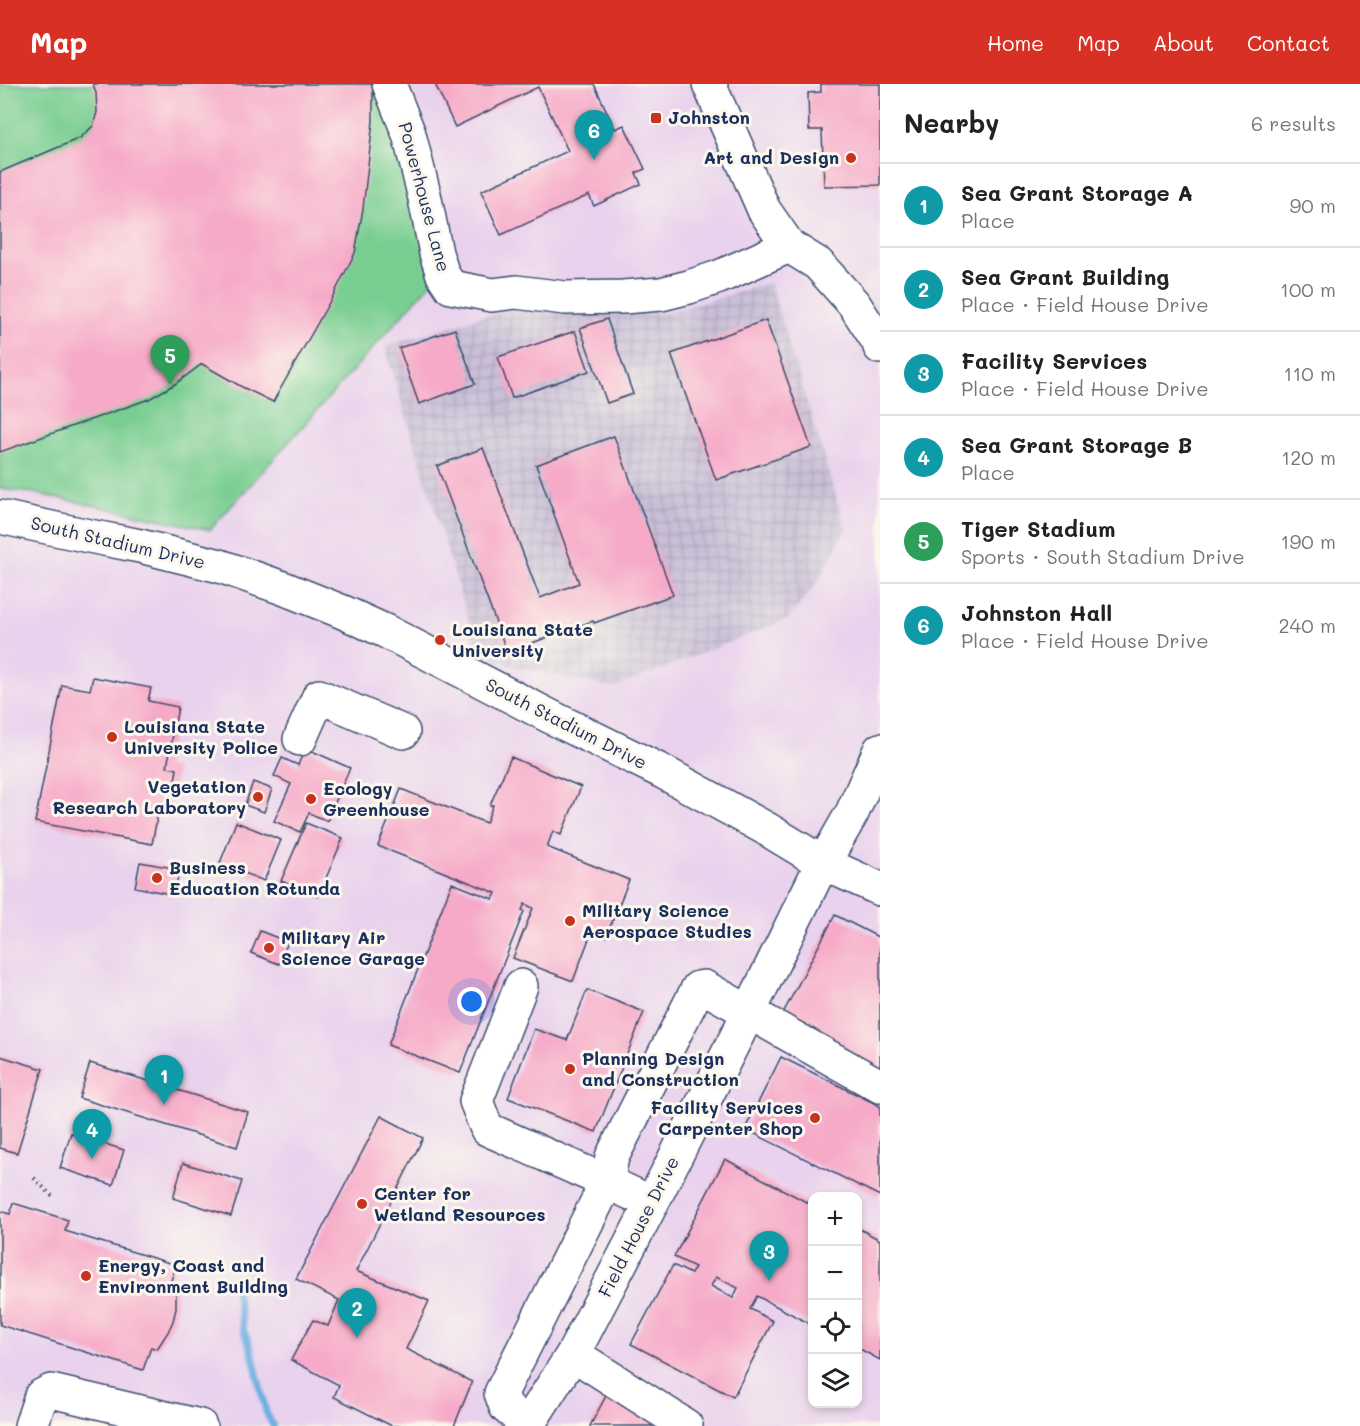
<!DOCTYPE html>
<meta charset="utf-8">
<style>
:root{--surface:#fff;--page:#f2f2f2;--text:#222;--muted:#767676;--line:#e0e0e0;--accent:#d93025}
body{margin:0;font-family:Mali,sans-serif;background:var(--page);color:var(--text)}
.controls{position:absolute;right:18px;bottom:18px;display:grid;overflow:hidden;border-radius:12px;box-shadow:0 3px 9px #0003}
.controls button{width:54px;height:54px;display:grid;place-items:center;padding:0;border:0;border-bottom:2px solid var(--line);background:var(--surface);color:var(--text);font:30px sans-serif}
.you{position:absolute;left:472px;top:918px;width:21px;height:21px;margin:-15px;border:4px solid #fff;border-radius:50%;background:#1a73e8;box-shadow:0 0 0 9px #1a73e833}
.badge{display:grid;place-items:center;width:39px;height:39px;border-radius:50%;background:var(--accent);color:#fff;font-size:20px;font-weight:700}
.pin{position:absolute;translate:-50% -50px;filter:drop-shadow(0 2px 3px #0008)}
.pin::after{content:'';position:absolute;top:32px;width:21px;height:18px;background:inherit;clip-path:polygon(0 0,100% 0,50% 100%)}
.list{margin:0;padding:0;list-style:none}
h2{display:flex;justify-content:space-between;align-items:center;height:78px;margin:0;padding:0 24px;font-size:26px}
h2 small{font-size:20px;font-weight:400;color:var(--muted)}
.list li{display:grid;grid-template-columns:39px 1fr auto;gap:18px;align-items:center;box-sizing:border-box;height:84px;padding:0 24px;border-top:2px solid var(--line)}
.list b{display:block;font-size:22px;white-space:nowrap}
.list p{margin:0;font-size:20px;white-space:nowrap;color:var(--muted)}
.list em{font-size:20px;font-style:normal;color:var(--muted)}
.icon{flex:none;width:33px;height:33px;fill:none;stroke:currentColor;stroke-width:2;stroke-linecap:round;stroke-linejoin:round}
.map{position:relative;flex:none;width:880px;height:1342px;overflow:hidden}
header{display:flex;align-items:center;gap:36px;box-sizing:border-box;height:84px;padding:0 30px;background:var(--accent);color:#fff}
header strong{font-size:28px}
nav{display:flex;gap:33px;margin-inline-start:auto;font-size:21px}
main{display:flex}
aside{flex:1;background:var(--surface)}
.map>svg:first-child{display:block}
.built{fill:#e9d2ed;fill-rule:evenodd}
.industrial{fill:url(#industrial-grid)}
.pitch{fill:#78cd91;stroke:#4a7e78;stroke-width:1.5}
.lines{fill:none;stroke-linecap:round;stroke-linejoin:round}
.stream{stroke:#6bafe0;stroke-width:7}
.building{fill:#f6aac8;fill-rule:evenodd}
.minor-casing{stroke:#3a4a6d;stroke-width:36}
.path{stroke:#3a4a6d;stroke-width:4;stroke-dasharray:1.5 4.5;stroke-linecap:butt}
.minor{stroke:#fff;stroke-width:33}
.poi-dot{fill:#c8321e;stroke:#fbf7ec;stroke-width:2}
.labels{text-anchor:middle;stroke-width:6;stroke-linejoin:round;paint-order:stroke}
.poi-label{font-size:18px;font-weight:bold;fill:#1b2f5e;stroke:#fbf7ec;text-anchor:start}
.street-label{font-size:18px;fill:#1b2f5e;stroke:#fbf7ec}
</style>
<header>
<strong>Map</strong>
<nav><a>Home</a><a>Map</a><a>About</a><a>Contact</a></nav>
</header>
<main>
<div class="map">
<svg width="880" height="1342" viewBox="0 0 880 1342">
<defs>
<pattern id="industrial-grid" width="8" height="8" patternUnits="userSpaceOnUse" patternTransform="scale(1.5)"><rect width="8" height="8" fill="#c9bfd7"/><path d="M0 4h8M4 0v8" fill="none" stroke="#aca4bb"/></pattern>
</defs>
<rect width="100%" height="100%" fill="#fbf7ec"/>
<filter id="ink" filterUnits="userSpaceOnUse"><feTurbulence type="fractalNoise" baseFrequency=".0167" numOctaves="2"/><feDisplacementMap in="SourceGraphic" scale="12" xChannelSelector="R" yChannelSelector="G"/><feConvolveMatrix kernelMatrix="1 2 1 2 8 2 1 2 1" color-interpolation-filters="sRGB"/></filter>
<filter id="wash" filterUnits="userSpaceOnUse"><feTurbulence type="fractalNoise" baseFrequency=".008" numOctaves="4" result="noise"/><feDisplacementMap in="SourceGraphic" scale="24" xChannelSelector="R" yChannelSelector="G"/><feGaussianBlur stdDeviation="1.35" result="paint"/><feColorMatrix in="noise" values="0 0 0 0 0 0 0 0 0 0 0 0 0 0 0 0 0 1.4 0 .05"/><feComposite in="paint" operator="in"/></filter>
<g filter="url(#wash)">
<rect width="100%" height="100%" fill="#ede3c4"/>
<path class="built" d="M0,0H880V1342H0ZM812,1112H858V1320H812Z"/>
<polygon class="industrial" points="770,199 846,445 817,499 788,535 613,604 480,574 385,263 518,221 666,229"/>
<polygon class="pitch" points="0,0 377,0 406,86 432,198 210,446 33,409 0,405"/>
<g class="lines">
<polyline class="stream" points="236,1207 244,1247 252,1268 266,1328 273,1342"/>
</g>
<g id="blocks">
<g class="building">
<polygon points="93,0 373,0 373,37 363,125 355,169 334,210 273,318 242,303 202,280 175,300 149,315 0,368 0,88 80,54 93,42 97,28 96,9"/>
<polygon points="435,0 594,0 615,45 624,41 645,85 636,89 641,100 594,122 589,111 501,151 481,107 568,67 538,3 455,43"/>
<polygon points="821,0 880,0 880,101 824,102 822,46 809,46 808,9 821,8"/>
<polygon points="607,235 633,310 607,319 580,244"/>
<polygon points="766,236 811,363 716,396 671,270"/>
<polygon points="455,245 475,300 419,320 399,264"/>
<polygon points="575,247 589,287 512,314 498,273"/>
<polygon points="614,352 673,511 594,539 593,537 507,568 437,382 483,364 540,514 579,499 536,381"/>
<polygon points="93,593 151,604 148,617 178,623 167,683 177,685 171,720 160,718 152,760 35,738 62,601 90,606"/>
<polygon points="305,664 350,684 327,737 309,729 300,748 274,737 291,700 274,692 282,674 298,681"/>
<polygon points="511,673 581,703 561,751 553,747 547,763 629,796 606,853 592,847 573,897 513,874 533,824 525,820 522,826 524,827 460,989 388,961 452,799 493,815 496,809 378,762 401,705 486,739 493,721 490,721"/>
<polygon points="253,698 272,705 264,728 245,721"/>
<polygon points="236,738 281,756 264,797 220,779"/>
<polygon points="306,739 343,754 318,813 281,797"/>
<polygon points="140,778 179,785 175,811 135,803"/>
<polygon points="835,831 880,854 880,987 780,935"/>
<polygon points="260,847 288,858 279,880 251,869"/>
<polygon points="587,906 644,928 596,1048 508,1014 534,945 567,956"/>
<polygon points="0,972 43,985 17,1069 0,1064"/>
<polygon points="781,973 880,1022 880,1112 745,1045"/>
<polygon points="90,979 248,1028 237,1063 79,1014"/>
<polygon points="381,1032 423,1054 356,1187 429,1217 406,1265 472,1298 454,1342 392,1342 334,1313 339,1301 291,1276 313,1236 328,1242 339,1216 296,1195"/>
<polygon points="71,1049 124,1066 113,1101 60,1084"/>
<path d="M725,1075L812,1121V1241L757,1212L750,1225L773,1237L733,1313L631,1260L673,1181L691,1190L695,1183L674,1173ZM716,1193L738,1204L733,1214L711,1202Z"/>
<polygon points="183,1079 242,1097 231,1132 173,1114"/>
<polygon points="13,1119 68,1136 65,1147 176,1181 169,1203 176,1205 176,1225 173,1237 168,1248 157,1265 151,1263 143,1286 0,1241 0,1127 10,1130"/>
<polygon points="858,1144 880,1156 880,1276 858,1264"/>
<polygon points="606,1312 665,1342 590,1342"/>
</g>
</g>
</g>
<g filter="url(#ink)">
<use href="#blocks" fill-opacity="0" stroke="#3a4a6d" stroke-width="1.5"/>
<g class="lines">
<defs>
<g id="minor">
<polyline points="389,0 409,50 424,110 436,169 443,191 451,203 492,211 516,208 565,214 623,213 661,210 689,203 719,193 789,162"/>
<polyline points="709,0 764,126 789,162 818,180 854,220 878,257 880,263"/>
<polyline points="0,433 84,451 140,462 220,482 283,504 343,528 385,547 555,635 663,688 765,744 823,779 880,805"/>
<polyline points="300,655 319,612 403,648"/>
<polyline points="521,902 476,1017 487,1045 607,1098 501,1309 506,1323 528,1341"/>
<polyline points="652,1119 607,1098 612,1073 698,904 704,903 880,1002"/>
<polyline points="573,1270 686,1342"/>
<polyline points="31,1342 41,1312 51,1307 200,1342"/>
<polyline points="527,1342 573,1270 652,1119 749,928 815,794 852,729 880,666"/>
</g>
</defs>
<use href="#minor" class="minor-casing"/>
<polyline class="path" points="34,1094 52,1112"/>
<use href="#minor" class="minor"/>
</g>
</g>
<g class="poi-dot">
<rect x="650" y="28" width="12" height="12" rx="3"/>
<circle cx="851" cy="74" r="6"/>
<circle cx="440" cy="556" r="6"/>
<circle cx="112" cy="653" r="6"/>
<circle cx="258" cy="713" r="6"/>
<circle cx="311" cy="715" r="6"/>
<circle cx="157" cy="794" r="6"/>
<circle cx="570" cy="837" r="6"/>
<circle cx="269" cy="864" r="6"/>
<circle cx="570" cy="985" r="6"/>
<circle cx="815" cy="1034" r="6"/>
<circle cx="362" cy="1120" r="6"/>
<circle cx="86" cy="1192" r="6"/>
</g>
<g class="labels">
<g class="poi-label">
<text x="668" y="40">Johnston</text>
<text x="839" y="80" text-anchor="end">Art and Design</text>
<text x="452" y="552">Louisiana State<tspan x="452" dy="21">University</tspan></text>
<text x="124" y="649">Louisiana State<tspan x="124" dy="21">University Police</tspan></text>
<text x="246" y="709" text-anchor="end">Vegetation<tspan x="246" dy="21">Research Laboratory</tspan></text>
<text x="323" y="711">Ecology<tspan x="323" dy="21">Greenhouse</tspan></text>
<text x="169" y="790">Business<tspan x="169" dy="21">Education Rotunda</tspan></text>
<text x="582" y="833">Military Science<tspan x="582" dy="21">Aerospace Studies</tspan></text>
<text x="281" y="860">Military Air<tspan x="281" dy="21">Science Garage</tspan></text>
<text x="582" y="981">Planning Design<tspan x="582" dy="21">and Construction</tspan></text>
<text x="803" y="1030" text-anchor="end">Facility Services<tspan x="803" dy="21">Carpenter Shop</tspan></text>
<text x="374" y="1116">Center for<tspan x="374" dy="21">Wetland Resources</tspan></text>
<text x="98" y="1188">Energy, Coast and<tspan x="98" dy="21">Environment Building</tspan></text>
</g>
<g class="street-label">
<text transform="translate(424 113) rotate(75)" y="6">Powerhouse Lane</text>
<text transform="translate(118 459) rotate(13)" y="6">South Stadium Drive</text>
<text transform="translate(566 640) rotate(27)" y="6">South Stadium Drive</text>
<text transform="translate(639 1143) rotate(-63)" y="6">Field House Drive</text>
</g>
</g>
</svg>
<div class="controls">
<button>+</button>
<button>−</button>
<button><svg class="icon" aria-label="locate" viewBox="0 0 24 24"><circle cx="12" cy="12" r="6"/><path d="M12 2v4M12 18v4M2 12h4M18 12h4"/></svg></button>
<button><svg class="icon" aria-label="layers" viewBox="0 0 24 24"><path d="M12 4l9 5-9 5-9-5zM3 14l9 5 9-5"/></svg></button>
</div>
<div class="you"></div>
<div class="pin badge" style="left:164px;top:1021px;background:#0f9aa8">1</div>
<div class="pin badge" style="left:357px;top:1254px;background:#0f9aa8">2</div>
<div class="pin badge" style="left:769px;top:1197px;background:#0f9aa8">3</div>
<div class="pin badge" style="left:92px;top:1075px;background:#0f9aa8">4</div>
<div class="pin badge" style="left:170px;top:301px;background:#2e9e5b">5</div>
<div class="pin badge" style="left:594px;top:76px;background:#0f9aa8">6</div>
</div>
<aside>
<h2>Nearby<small>6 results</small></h2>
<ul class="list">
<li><span class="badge" style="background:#0f9aa8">1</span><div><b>Sea Grant Storage A</b><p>Place</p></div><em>90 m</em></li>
<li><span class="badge" style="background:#0f9aa8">2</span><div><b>Sea Grant Building</b><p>Place · Field House Drive</p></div><em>100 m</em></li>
<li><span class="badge" style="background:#0f9aa8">3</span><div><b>Facility Services</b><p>Place · Field House Drive</p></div><em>110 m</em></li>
<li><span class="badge" style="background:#0f9aa8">4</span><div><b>Sea Grant Storage B</b><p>Place</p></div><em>120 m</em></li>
<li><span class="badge" style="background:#2e9e5b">5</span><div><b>Tiger Stadium</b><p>Sports · South Stadium Drive</p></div><em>190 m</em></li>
<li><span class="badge" style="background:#0f9aa8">6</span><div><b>Johnston Hall</b><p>Place · Field House Drive</p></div><em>240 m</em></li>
</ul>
</aside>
</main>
